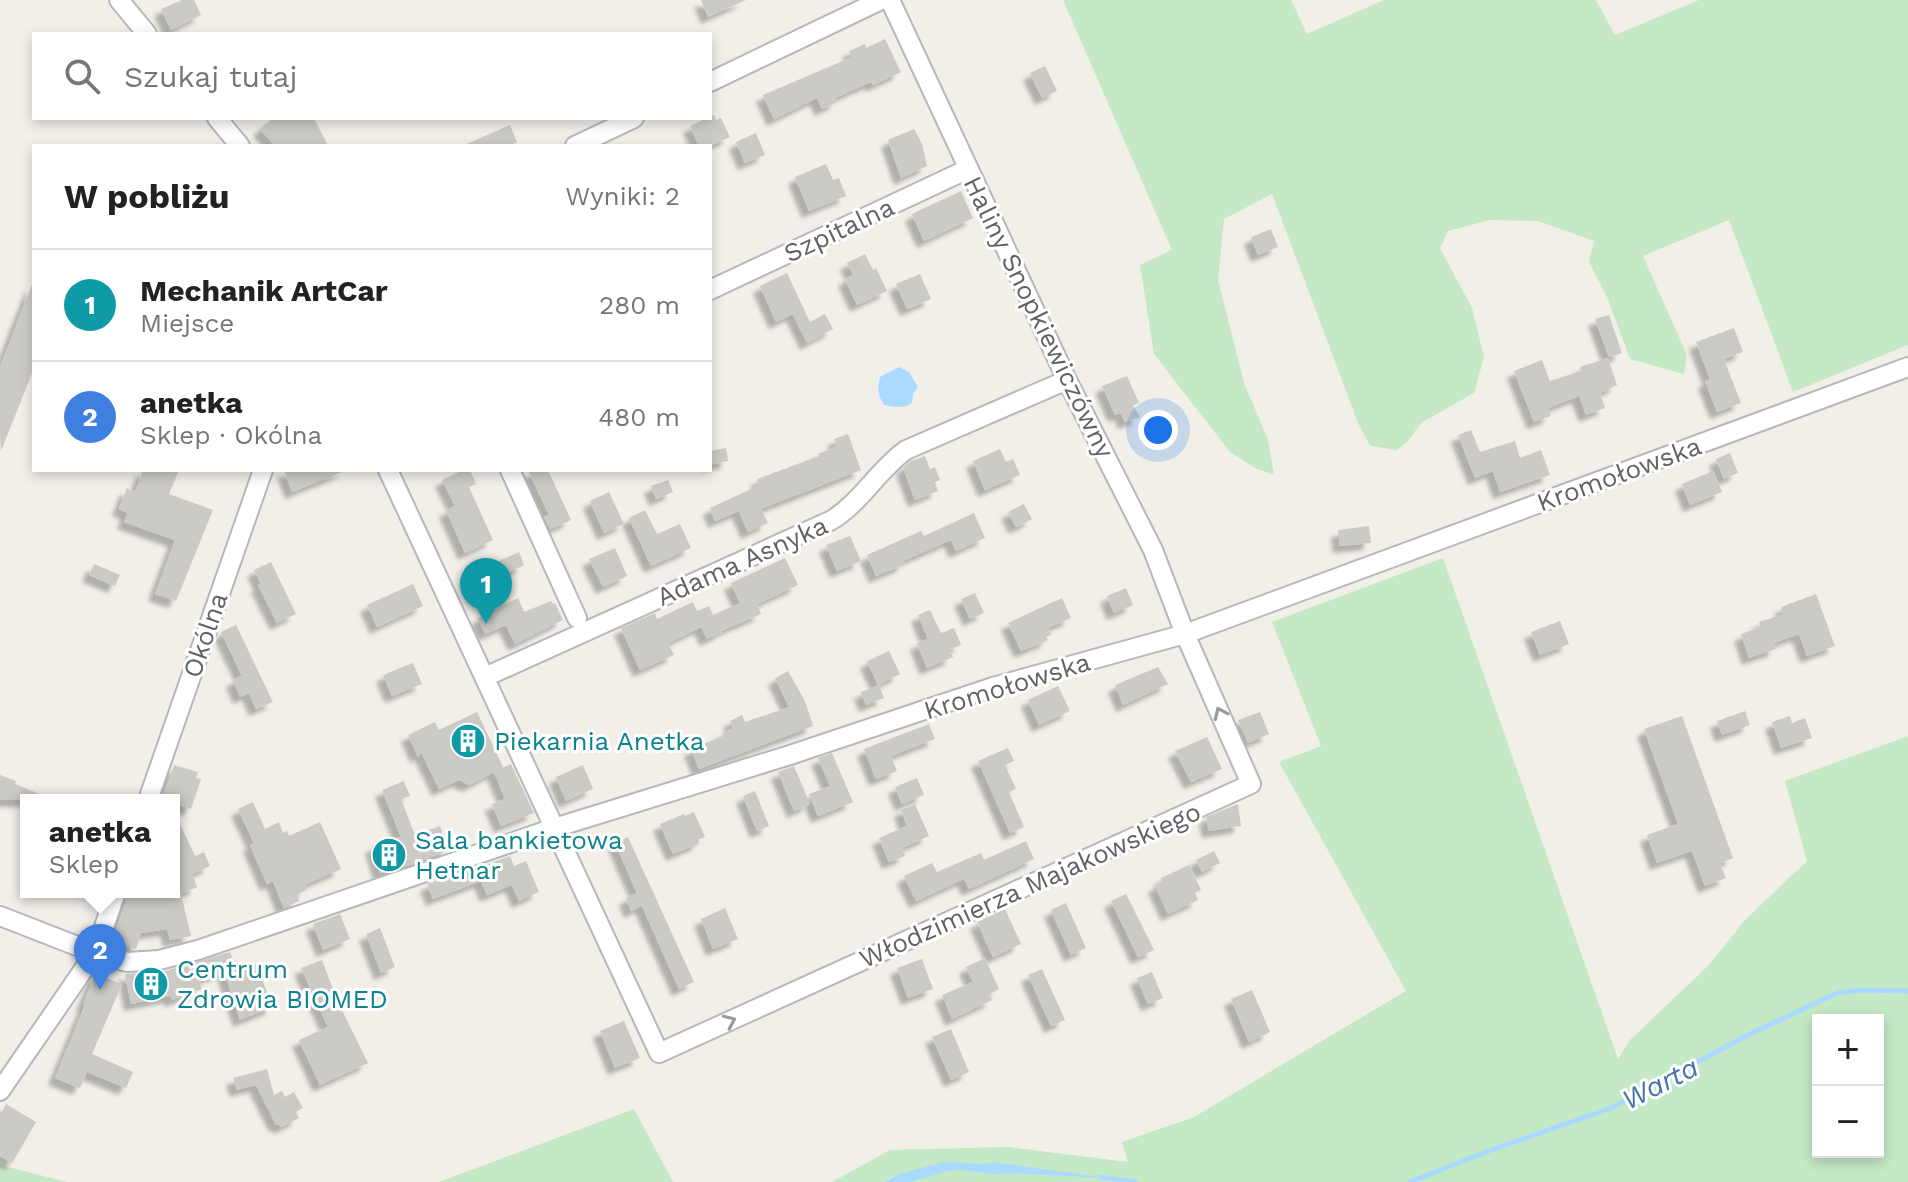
<!DOCTYPE html>
<html lang="pl">
<meta charset="utf-8">
<style>
:root{--surface:#fff;--page:#f2f2f2;--text:#222;--muted:#767676;--line:#e0e0e0;--accent:#ea4335}
body{margin:0;font-family:"Work Sans",sans-serif;background:var(--page);color:var(--text)}
.controls{position:absolute;right:24px;bottom:24px;display:grid;overflow:hidden;border-radius:0px;box-shadow:0 4px 12px #0003}
.controls button{width:72px;height:72px;display:grid;place-items:center;padding:0;border:0;border-bottom:2px solid var(--line);background:var(--surface);color:var(--text);font:40px sans-serif}
.you{position:absolute;left:1158px;top:430px;width:28px;height:28px;margin:-20px;border:6px solid #fff;border-radius:50%;background:#1a73e8;box-shadow:0 0 0 12px #1a73e833}
.badge{display:grid;place-items:center;width:52px;height:52px;border-radius:50%;background:var(--accent);color:#fff;font-size:26px;font-weight:700}
.pin{position:absolute;translate:-50% -66px;filter:drop-shadow(0 2px 4px #0008)}
.pin::after{content:'';position:absolute;top:42px;width:28px;height:24px;background:inherit;clip-path:polygon(0 0,100% 0,50% 100%)}
.popup{position:absolute;left:20px;top:794px;width:160px;height:104px;box-sizing:border-box;display:grid;place-content:center;border-radius:0px;background:var(--surface);filter:drop-shadow(0 2px 6px #0005);font-size:26px;white-space:nowrap;color:var(--muted)}
.popup b{font-size:30px;color:var(--text)}
.popup::after{content:'';position:absolute;left:50%;top:100%;margin-left:-16px;border:16px solid transparent;border-top-color:var(--surface)}
.list{margin:0;padding:0;list-style:none}
h2{display:flex;justify-content:space-between;align-items:center;height:104px;margin:0;padding:0 32px;font-size:34px}
h2 small{font-size:26px;font-weight:400;color:var(--muted)}
.list li{display:grid;grid-template-columns:52px 1fr auto;gap:24px;align-items:center;box-sizing:border-box;height:112px;padding:0 32px;border-top:2px solid var(--line)}
.list b{display:block;font-size:30px;white-space:nowrap}
.list p{margin:0;font-size:26px;white-space:nowrap;color:var(--muted)}
.list em{font-size:26px;font-style:normal;color:var(--muted)}
.icon{flex:none;width:44px;height:44px;fill:none;stroke:currentColor;stroke-width:2;stroke-linecap:round;stroke-linejoin:round}
.map{position:relative;flex:none;width:1908px;height:1182px;overflow:hidden}
.search{position:absolute;background:var(--surface);box-shadow:0 4px 12px #0003;left:32px;top:32px;width:680px;height:88px;display:flex;align-items:center;gap:20px;box-sizing:border-box;padding:0 28px;border-radius:0px;color:var(--muted);font-size:30px}
.panel{position:absolute;background:var(--surface);box-shadow:0 4px 12px #0003;left:32px;top:144px;width:680px;height:328px;border-radius:0px}
.map>svg:first-child{display:block}
.green{fill:#c5e8c5;fill-rule:evenodd}
.water{fill:#aadaff}
.lines{fill:none;stroke-linecap:round;stroke-linejoin:round}
.stream{stroke:#aadaff;stroke-width:5}
.building{fill:#cccac5;filter:url(#shadow)}
.minor-casing{stroke:#b5b8bc;stroke-width:22}
.minor{stroke:#fff;stroke-width:18}
.oneway{stroke:#979a9d}
.labels{text-anchor:middle;stroke-width:6;stroke-linejoin:round;paint-order:stroke}
.street-label{font-size:26px;fill:#5f6368;stroke:#fff}
.culture-label{font-size:26px;fill:#0d838f;stroke:#fff;text-anchor:start}
.water-label{font-size:28px;font-style:italic;fill:#4174aa;stroke:#fff}
</style>
<div class="map">
<svg width="1908" height="1182" viewBox="0 0 1908 1182">
<defs>
<filter id="shadow"><feDropShadow dx="-7" dy="7" stdDeviation="2" flood-color="#0004"/></filter>
</defs>
<rect width="100%" height="100%" fill="#f1efe8"/>
<g class="green">
<polygon points="1063,0 1291,0 1307,34 1384,0 1596,0 1615,35 1699,0 1908,0 1908,345 1793,392 1729,220 1643,256 1687,355 1684,374 1630,359 1607,297 1589,262 1594,241 1538,221 1490,220 1448,231 1440,248 1472,308 1484,357 1474,393 1421,423 1407,442 1397,450 1370,446 1358,423 1272,194 1224,219 1218,280 1244,383 1268,440 1274,475 1257,469 1230,452 1154,354 1140,265 1172,250"/>
<path d="M1443,558L1618,1059L1630,1040L1709,965L1745,920L1807,861L1785,781L1908,736V1182H895L894,1176L884,1182H832L890,1150L1008,1147L1128,1162L1122,1142L1194,1117L1406,991L1279,762L1321,746L1272,622ZM1818,1020H1878V1152H1818Z"/>
<polygon points="634,1109 673,1182 439,1182"/>
<polygon points="0,1165 67,1182 0,1182"/>
</g>
<g class="water">
<path d="M899,367L909,372L918,387L913,394L912,403C902,409 895,407 884,405C878,395 877,388 880,377Z"/>
<path d="M944,1162L985,1164L993,1162L1107,1178L1008,1173C993,1177 974,1170 958,1170C941,1170 926,1179 909,1182C901,1182 892,1182 884,1182L899,1174Z"/>
</g>
<g class="lines">
<g class="stream">
<polyline points="1100,1177 1135,1182"/>
<polyline points="1410,1182 1483,1153 1611,1108 1750,1034 1837,993 1863,990 1908,991"/>
</g>
</g>
<g class="building">
<polygon points="182,0 194,0 201,15 171,30 161,9"/>
<polygon points="701,0 746,0 708,17"/>
<polygon points="885,39 901,72 873,85 871,82 835,98 837,102 822,109 817,98 774,119 763,95 852,57 849,51 865,44 866,48"/>
<polygon points="1045,66 1057,91 1042,98 1030,73"/>
<polygon points="714,115 716,120 721,118 730,137 710,146 699,146 690,126"/>
<polygon points="273,118 314,118 328,146 275,146 260,129"/>
<polygon points="510,125 517,142 509,146 462,146"/>
<polygon points="914,129 922,144 927,166 901,178 888,140"/>
<polygon points="756,133 765,155 745,163 736,142"/>
<polygon points="826,164 833,180 839,178 846,196 809,211 795,177"/>
<polygon points="961,191 973,218 924,241 912,214"/>
<polygon points="1271,229 1278,247 1258,255 1251,237"/>
<polygon points="865,254 873,270 876,268 887,291 857,305 845,279 853,275 847,263"/>
<polygon points="787,273 810,322 825,314 833,329 807,343 793,314 776,322 760,286"/>
<polygon points="920,274 931,299 907,309 896,284"/>
<polygon points="33,282 34,368 1,451 0,367"/>
<polygon points="1609,315 1622,353 1609,357 1595,319"/>
<polygon points="1734,328 1743,352 1724,359 1741,403 1717,412 1705,381 1710,379 1696,342"/>
<polygon points="1608,358 1617,385 1600,393 1605,408 1586,415 1579,396 1548,408 1551,416 1534,422 1514,371 1542,360 1550,381 1581,371 1580,367"/>
<polygon points="1127,376 1139,403 1133,405 1140,417 1125,422 1121,413 1115,415 1102,386"/>
<polygon points="1471,430 1480,452 1515,441 1520,458 1541,450 1550,475 1500,492 1493,471 1475,478 1458,435"/>
<polygon points="848,434 861,470 761,509 768,523 748,532 739,511 715,521 710,508 760,485 757,479 819,456 818,454 837,446 834,439"/>
<polygon points="726,448 728,461 710,465 710,451"/>
<polygon points="1000,449 1006,462 1013,459 1020,475 985,490 973,461"/>
<polygon points="1730,453 1738,473 1724,479 1716,459"/>
<polygon points="925,456 930,469 935,467 940,480 935,482 938,491 915,500 903,468 911,461"/>
<polygon points="143,470 179,470 169,494 213,510 176,601 155,594 175,540 124,522 128,513 119,509 127,488 135,492"/>
<polygon points="284,470 345,470 345,471 292,492"/>
<polygon points="463,470 470,470 476,484 469,487 493,540 465,553 446,510 455,506 442,480"/>
<polygon points="528,470 548,470 571,520 550,529 544,517 549,515"/>
<polygon points="1713,471 1722,492 1690,505 1682,484"/>
<polygon points="668,480 673,492 656,499 651,486"/>
<polygon points="609,492 624,524 604,533 590,501"/>
<polygon points="1024,504 1032,519 1016,527 1008,512"/>
<polygon points="645,510 657,534 680,524 691,548 651,566 629,518"/>
<polygon points="974,513 985,538 956,551 951,540 903,561 905,564 876,576 867,555 921,531 924,536"/>
<polygon points="1369,526 1371,543 1340,546 1338,530"/>
<polygon points="850,536 861,561 837,571 826,545"/>
<polygon points="615,548 627,576 603,587 589,559"/>
<polygon points="519,552 524,565 505,574 499,561"/>
<polygon points="785,558 798,585 757,604 761,614 721,631 722,632 707,639 701,627 668,643 674,655 640,670 621,628 655,613 657,619 693,602 697,611 709,606 713,615 740,603 731,583"/>
<polygon points="271,562 296,614 277,623 258,585 261,584 254,570"/>
<polygon points="94,564 120,575 115,586 89,575"/>
<polygon points="413,584 423,606 377,627 367,605"/>
<polygon points="1126,588 1133,605 1114,613 1107,596"/>
<polygon points="975,593 984,613 970,619 961,599"/>
<polygon points="1816,594 1835,646 1807,656 1799,634 1774,643 1776,649 1749,658 1741,634 1761,627 1759,622 1784,614 1781,607"/>
<polygon points="518,598 524,612 551,601 553,604 555,603 563,620 515,644 506,625 485,634 478,618"/>
<polygon points="1062,598 1071,618 1048,628 1051,635 1046,637 1048,640 1021,651 1008,623"/>
<polygon points="930,610 941,633 954,628 961,645 949,650 953,657 927,668 917,643 928,639 918,615"/>
<polygon points="1560,621 1569,644 1540,655 1531,632"/>
<polygon points="236,625 273,702 256,709 249,693 240,697 233,680 242,676 221,632"/>
<polygon points="889,651 900,674 878,685 867,661"/>
<polygon points="413,663 422,684 392,696 383,675"/>
<polygon points="1158,667 1168,684 1123,705 1115,685"/>
<polygon points="788,671 805,701 813,726 699,769 691,749 723,736 722,733 733,728 730,721 742,715 745,722 789,707 775,678"/>
<polygon points="879,685 884,698 866,705 861,692"/>
<polygon points="1058,686 1070,711 1039,725 1028,700"/>
<polygon points="1745,711 1750,725 1722,735 1717,721"/>
<polygon points="477,712 503,767 502,768 511,764 534,813 501,826 492,804 505,799 494,772 469,785 459,780 439,789 421,752 418,757 408,735 435,722 439,730"/>
<polygon points="1260,712 1269,734 1248,743 1238,720"/>
<polygon points="1682,716 1733,858 1720,863 1726,878 1705,886 1692,851 1657,863 1647,835 1678,824 1644,729"/>
<polygon points="1790,716 1792,723 1805,718 1812,738 1781,748 1772,722"/>
<polygon points="929,724 935,739 891,756 897,771 876,779 864,749"/>
<polygon points="1207,737 1222,769 1191,782 1175,751"/>
<polygon points="1008,748 1014,761 1005,765 1016,789 1009,792 1024,827 1010,833 978,761"/>
<polygon points="832,753 853,802 818,816 809,794 830,786 818,758"/>
<polygon points="174,765 198,772 196,778 201,779 191,809 174,803 174,800 162,799"/>
<polygon points="583,765 593,789 566,801 556,777"/>
<polygon points="794,766 810,804 794,811 778,772"/>
<polygon points="0,775 16,781 15,784 54,800 0,800"/>
<polygon points="917,778 924,795 902,804 895,787"/>
<polygon points="404,781 410,796 401,799 415,835 440,826 449,850 413,864 380,873 372,846 401,837 382,790"/>
<polygon points="755,791 769,826 757,831 743,796"/>
<polygon points="253,802 265,829 279,822 283,833 287,831 289,836 320,822 341,869 304,885 306,890 296,895 299,901 284,908 273,881 267,884 250,845 254,843 238,809"/>
<polygon points="915,804 929,836 902,848 905,856 889,862 879,838 907,826 901,810"/>
<polygon points="1238,804 1241,826 1209,831 1206,817"/>
<polygon points="174,811 195,856 204,852 210,866 192,874 197,887 181,894 191,936 170,940 167,929 141,933 136,949 112,942 129,892 174,892"/>
<polygon points="694,812 705,837 698,840 699,843 673,854 660,824 684,814 685,816"/>
<polygon points="628,837 694,982 679,989 642,906 631,911 626,898 637,893 615,843"/>
<polygon points="1026,841 1034,859 969,889 964,879 916,901 904,876 932,863 937,872 981,853 984,860"/>
<polygon points="1214,851 1220,863 1202,872 1196,860"/>
<polygon points="510,856 514,866 526,861 539,892 519,901 512,885 487,895 481,881 433,899 427,884 454,875 455,877"/>
<polygon points="1189,865 1201,890 1195,893 1198,900 1168,914 1155,886 1162,882 1161,878"/>
<polygon points="1126,894 1154,950 1138,957 1111,901"/>
<polygon points="1066,903 1086,948 1071,955 1051,910"/>
<polygon points="725,908 738,939 713,949 701,919"/>
<polygon points="1005,909 1021,944 993,957 977,922"/>
<polygon points="340,914 350,939 323,950 313,924"/>
<polygon points="380,928 395,967 381,973 366,934"/>
<polygon points="230,952 237,971 256,964 273,1007 240,1020 224,971 199,980 202,989 172,1000 170,996 131,1004 125,974 162,972"/>
<polygon points="985,958 999,989 989,994 992,1000 952,1019 942,995 973,982 966,967"/>
<polygon points="922,959 933,989 908,998 897,968"/>
<polygon points="322,960 337,1000 368,1063 320,1085 299,1040 328,1027 301,968"/>
<polygon points="1042,969 1065,1020 1051,1026 1028,975"/>
<polygon points="1152,972 1163,998 1148,1004 1137,978"/>
<polygon points="95,974 122,984 92,1054 133,1072 126,1088 87,1072 80,1088 55,1078 85,1005 83,1005"/>
<polygon points="1252,990 1270,1032 1249,1042 1231,999"/>
<polygon points="624,1021 640,1058 615,1068 600,1031"/>
<polygon points="951,1029 969,1072 951,1080 932,1037"/>
<polygon points="267,1069 274,1095 282,1091 285,1097 294,1092 303,1108 296,1112 299,1118 281,1127 279,1124 276,1125 256,1085 237,1090 233,1078"/>
<polygon points="6,1104 36,1122 12,1163 0,1156 0,1115"/>
</g>
<g class="lines">
<defs>
<g id="minor">
<polyline points="119,0 147,34"/>
<polyline points="710,82 881,0"/>
<polyline points="217,118 240,146"/>
<polyline points="575,146 634,118"/>
<polyline points="710,290 968,169"/>
<polyline points="388,470 659,1053 1251,784 1185,634 1153,550 1067,380 890,0"/>
<polyline points="510,470 577,618"/>
<path d="M485,677L832,520C861,502 878,470 906,450L1067,380"/>
<polyline points="148,800 263,470"/>
<polyline points="0,916 95,953 127,962 159,960 198,950 554,828 790,755 993,687 1185,634 1908,367"/>
<polyline points="0,1091 95,953 116,892"/>
</g>
</defs>
<use href="#minor" class="minor-casing"/>
<use href="#minor" class="minor"/>
</g>
<defs><path id="oneway-chevron" d="M-2-3.5L2.5 0L-2 3.5" fill="none" stroke-width="1.6" stroke-linecap="round" stroke-linejoin="round" transform="scale(2)"/></defs>
<g class="oneway">
<use href="#oneway-chevron" transform="translate(1220 713) rotate(-114)"/>
<use href="#oneway-chevron" transform="translate(730 1021) rotate(-24)"/>
</g>
<defs>
<symbol id="building-disc" viewBox="-11 -11 22 22"><circle r="9.5" fill="#0f9aa8" stroke="#fff"/><path d="M-4-6H4V6H1V3H-1V6H-4ZM-2.5-4.3h1.7v1.8h-1.7ZM.8-4.3h1.7v1.8H.8ZM-2.5-1h1.7V.8h-1.7ZM.8-1h1.7V.8H.8Z" fill="#fff"/></symbol>
</defs>
<g fill-rule="evenodd">
<use href="#building-disc" x="448" y="721" width="40" height="40"/>
<use href="#building-disc" x="369" y="835" width="40" height="40"/>
<use href="#building-disc" x="131" y="964" width="40" height="40"/>
</g>
<g class="labels">
<g class="street-label">
<text transform="translate(839 230) rotate(-25)" y="9">Szpitalna</text>
<text transform="translate(1039 317) rotate(64)" y="9">Haliny Snopkiewiczówny</text>
<text transform="translate(1619 474) rotate(-20)" y="9">Kromołowska</text>
<text transform="translate(742 561) rotate(-24)" y="9">Adama Asnyka</text>
<text transform="translate(205 635) rotate(-71)" y="9">Okólna</text>
<text transform="translate(1007 686) rotate(-17)" y="9">Kromołowska</text>
<text transform="translate(1030 885) rotate(-24)" y="9">Włodzimierza Majakowskiego</text>
</g>
<g class="culture-label">
<text x="494" y="750">Piekarnia Anetka</text>
<text x="415" y="849">Sala bankietowa<tspan x="415" dy="30">Hetnar</tspan></text>
<text x="177" y="978">Centrum<tspan x="177" dy="30">Zdrowia BIOMED</tspan></text>
</g>
<g class="water-label">
<text transform="translate(1660 1083) rotate(-27)" y="10">Warta</text>
</g>
</g>
</svg>
<div class="controls">
<button>+</button>
<button>−</button>
</div>
<div class="you"></div>
<div class="pin badge" style="left:486px;top:624px;background:#0f9aa8">1</div>
<div class="pin badge" style="left:100px;top:990px;background:#3f7fe0">2</div>
<div class="popup"><b>anetka</b>Sklep</div>
<div class="search"><svg class="icon" aria-label="search" viewBox="0 0 24 24"><circle cx="10" cy="10" r="6"/><path d="M15 15l6 6"/></svg>Szukaj tutaj</div>
<section class="panel">
<h2>W pobliżu<small>Wyniki: 2</small></h2>
<ul class="list">
<li><span class="badge" style="background:#0f9aa8">1</span><div><b>Mechanik ArtCar</b><p>Miejsce</p></div><em>280 m</em></li>
<li><span class="badge" style="background:#3f7fe0">2</span><div><b>anetka</b><p>Sklep · Okólna</p></div><em>480 m</em></li>
</ul>
</section>
</div>
